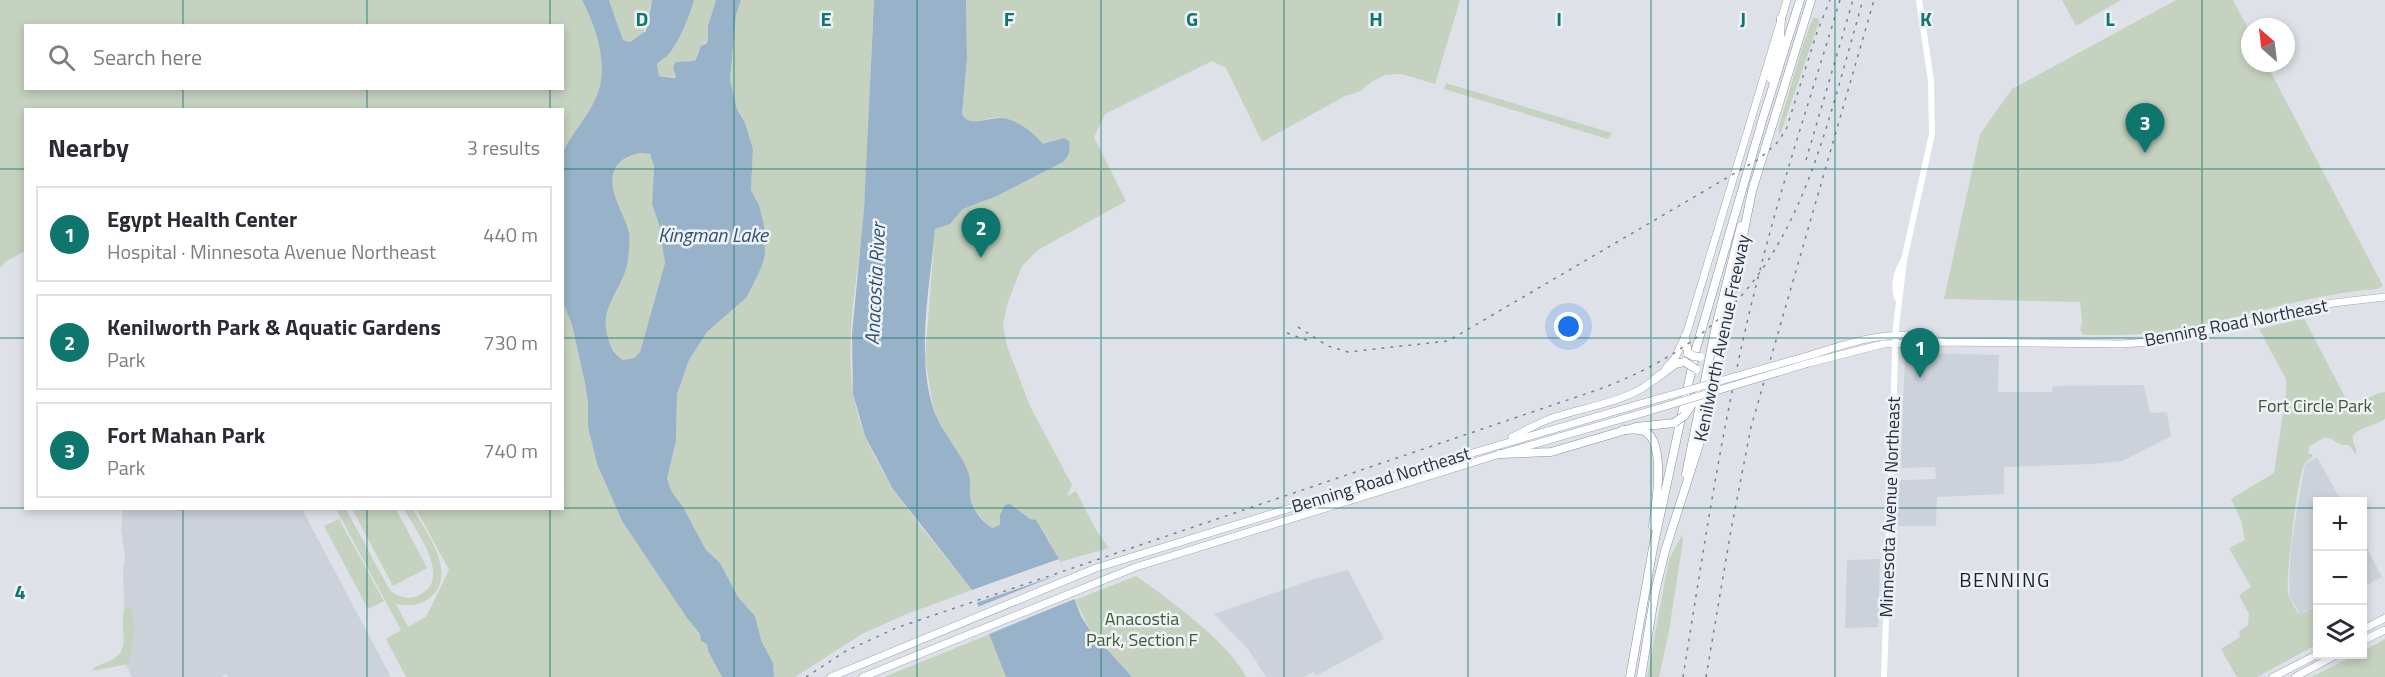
<!DOCTYPE html>
<meta charset="utf-8">
<style>
:root{--surface:#fff;--page:#f2f2f3;--text:#2b2b33;--muted:#7c7c81;--line:#e1e1e2;--accent:#0f766e}
body{margin:0;font-family:"Titillium Web",sans-serif;background:var(--page);color:var(--text)}
.controls{position:absolute;right:18px;bottom:18px;display:grid;overflow:hidden;border-radius:0px;box-shadow:0 3px 9px #0003}
.controls button{width:54px;height:54px;display:grid;place-items:center;padding:0;border:0;border-bottom:2px solid var(--line);background:var(--surface);color:var(--text);font:30px sans-serif}
.compass{position:absolute;left:2241px;top:18px;width:54px;height:54px;border-radius:50%;background:var(--surface);box-shadow:0 3px 9px #0003;rotate:332deg}
.you{position:absolute;left:1569px;top:327px;width:21px;height:21px;margin:-15px;border:4px solid #fff;border-radius:50%;background:#1a73e8;box-shadow:0 0 0 9px #1a73e833}
.badge{display:grid;place-items:center;width:39px;height:39px;border-radius:50%;background:var(--accent);color:#fff;font-size:20px;font-weight:700}
.pin{position:absolute;translate:-50% -50px;filter:drop-shadow(0 2px 3px #0008)}
.pin::after{content:'';position:absolute;top:32px;width:21px;height:18px;background:inherit;clip-path:polygon(0 0,100% 0,50% 100%)}
.list{margin:0;padding:0;list-style:none}
h2{display:flex;justify-content:space-between;align-items:center;height:78px;margin:0;padding:0 24px;font-size:26px}
h2 small{font-size:20px;font-weight:400;color:var(--muted)}
.list li{display:grid;grid-template-columns:39px 1fr auto;gap:18px;align-items:center;box-sizing:border-box;height:96px;margin:0 12px 12px;padding:0 12px;border:2px solid var(--line);border-radius:0px}
.list b{display:block;font-size:22px;white-space:nowrap}
.list p{margin:0;font-size:20px;white-space:nowrap;color:var(--muted)}
.list em{font-size:20px;font-style:normal;color:var(--muted)}
.icon{flex:none;width:33px;height:33px;fill:none;stroke:currentColor;stroke-width:2;stroke-linecap:round;stroke-linejoin:round}
.map{position:relative;flex:none;width:2385px;height:677px;overflow:hidden}
.search{position:absolute;background:var(--surface);box-shadow:0 3px 9px #0003;left:24px;top:24px;width:540px;height:66px;display:flex;align-items:center;gap:15px;box-sizing:border-box;padding:0 21px;border-radius:0px;color:var(--muted);font-size:22px}
.panel{position:absolute;background:var(--surface);box-shadow:0 3px 9px #0003;left:24px;top:108px;width:540px;height:402px;border-radius:0px}
.map>svg:first-child{display:block}
.built{fill:#ccd2da}
.green{fill:#c5d2bf;fill-rule:evenodd}
.water{fill:#98b2c9;fill-rule:evenodd}
.pier{fill:#dee2e8}
.lines{fill:none;stroke-linecap:round;stroke-linejoin:round}
.primary-casing{stroke:#9da7b4;stroke-width:8}
.highway-casing{stroke:#85909f;stroke-width:9}
.secondary{stroke:#fff;stroke-width:6}
.primary{stroke:#fff;stroke-width:7}
.highway{stroke:#fff;stroke-width:8}
.rail{stroke:#778292;stroke-width:1.5;stroke-dasharray:3 6;stroke-linecap:butt}
.primary-bridge-casing{stroke:#9da7b4;stroke-width:8;stroke-linecap:butt}
.highway-bridge-casing{stroke:#85909f;stroke-width:9;stroke-linecap:butt}
.primary-bridge{stroke:#fff;stroke-width:7}
.highway-bridge{stroke:#fff;stroke-width:8}
.grid{fill:none;stroke:#0f766e;stroke-width:1.5;stroke-opacity:0.55}
.labels{text-anchor:middle;stroke-width:5;stroke-linejoin:round;paint-order:stroke}
.street-label{font-size:18px;fill:#27313f;stroke:#eef1f6}
.park-label{font-size:18px;fill:#3d5b34;stroke:#eef1f6}
.water-label{font-size:20px;font-style:italic;fill:#315173;stroke:#eef1f6}
.neighbourhood-label{font-size:20px;letter-spacing:1.5px;fill:#192230;stroke:#eef1f6}
.grid-label{font-size:20px;text-anchor:middle;font-weight:bold;fill:#0f766e;stroke:#eef1f6;stroke-width:5;stroke-linejoin:round;paint-order:stroke}
</style>
<div class="map">
<svg width="2385" height="677" viewBox="0 0 2385 677">
<rect width="100%" height="100%" fill="#dee2e8"/>
<g class="built">
<polygon points="1931,353 1999,355 1998,392 2052,392 2053,386 2144,385 2150,413 2167,412 2171,436 2122,461 2093,464 2004,467 2004,494 1937,497 1936,526 1897,526 1899,480 1936,479 1935,467 1902,468 1901,457 1905,354"/>
<polygon points="2317,457 2341,501 2318,502 2317,605 2300,614 2290,597 2289,583 2291,545 2305,464"/>
<polygon points="123,509 302,509 391,677 228,677 226,674 221,677 132,677 126,665 123,570 125,557 121,528"/>
<polygon points="2363,540 2382,577 2363,587 2362,587"/>
<polygon points="1880,559 1878,627 1845,628 1847,560"/>
<polygon points="1348,570 1384,639 1316,676 1314,672 1304,677 1266,677 1248,649 1214,614 1317,578"/>
</g>
<g class="green">
<path d="M0,0H582C598,31 611,72 593,104C584,121 571,135 563,152L562,110H26L25,251L5,262L0,268ZM26,26H562V88H26Z"/>
<path d="M609,0H652C645,17 652,35 630,42L623,40Z"/>
<path d="M694,0H716L708,26V40L698,51L695,61L681,63L673,67L676,77L659,76L657,66C660,60 663,60 667,56C677,47 691,13 694,0Z"/>
<path d="M741,0H874C870,69 868,139 864,209C859,283 835,366 866,438C891,495 934,542 972,590L904,615L862,634L795,677H774L773,663L761,640L755,616L738,597L720,563L706,550L683,507L672,492L667,479L676,441L677,394L689,360L707,332L747,297L762,266L765,254L759,206L751,190L753,149L745,123L737,109L730,80L736,15Z"/>
<path d="M966,0H1460L1435,84L1402,74L1385,75L1371,82L1361,91L1345,96L1262,142L1226,68L1212,61L1105,114L1094,137L1126,201L1038,250L1022,266L1008,302L1003,324L1007,346L1030,406L1072,485L1067,496L1076,491L1096,530L1109,548L1060,562L1048,539L989,527L973,508L958,456L939,422L933,408L925,358L935,229L950,224L963,209L997,196L1063,162C1069,156 1073,147 1067,139L1043,144C1034,132 1017,121 1002,118C989,115 969,130 962,114L967,59Z"/>
<polygon points="2062,0 2121,0 2076,26"/>
<path d="M2176,0H2233L2250,32V63H2266L2383,286L2377,289C2312,294 2251,315 2188,328C2153,335 2118,335 2083,335L2080,330L2082,322L2080,302L1944,299L1980,134L2012,89Z"/>
<polygon points="1813,18 1818,18 1819,22 1780,135 1778,129 1803,45"/>
<polygon points="1446,83 1612,133 1608,139 1444,89"/>
<path d="M639,153L650,154L654,160L652,204L659,225L665,263L640,352L634,358L623,360C614,354 611,349 608,338C598,306 624,289 628,260C629,252 630,241 628,232C625,214 609,195 613,175C616,161 627,157 639,153Z"/>
<path d="M563,302L572,325L585,383L588,402V427L597,464L622,521L687,618L700,634L701,638L707,644L708,651L722,677H406L386,639L401,630L336,509H346L389,589C398,597 408,601 419,595C454,579 415,530 404,509H413C426,533 458,572 431,597C421,606 408,606 396,604L408,627L426,617L449,570L416,509L562,508Z"/>
<path d="M2304,318L2348,403C2362,404 2372,394 2385,392V419C2375,426 2363,426 2353,435C2351,443 2358,447 2356,455L2349,445C2335,446 2335,437 2325,438C2320,439 2315,444 2310,446L2308,454H2312L2313,457C2310,459 2307,460 2305,463C2297,475 2286,576 2288,592C2290,600 2294,607 2298,613H2303L2317,605V636L2312,641L2314,646L2257,677H2237L2221,649L2240,637L2239,631L2248,625L2249,614L2239,595L2251,587L2229,548L2245,540L2241,520L2231,499L2274,473L2286,393V379L2259,329Z"/>
<polygon points="352,509 396,509 427,568 393,586"/>
<polygon points="339,519 384,601 368,609 324,526"/>
<polygon points="1682,535 1683,541 1669,631 1659,677 1647,677 1669,559"/>
<path d="M1136,576C1168,599 1229,642 1246,677H1103L1113,657L1091,632L1075,600Z"/>
<path d="M126,606L133,610L134,632L129,664L91,671C99,662 113,663 120,653C129,640 118,620 126,606Z"/>
<polygon points="990,634 1006,677 884,677"/>
<polygon points="2385,639 2385,677 2312,677 2355,655 2362,654 2363,651"/>
</g>
<g class="water">
<path d="M582,0H609L623,40L630,42L646,31L652,0H694C691,13 677,47 667,56C663,60 660,60 657,65L659,76L674,78L676,77L673,67L676,62L695,61L701,46L706,44L708,40V26L716,0H741L736,15L730,80L737,109L745,123L753,149L751,190L759,205L764,226L765,254L762,266L747,297L707,332L689,360L677,394L676,441L667,479L672,492L683,507L706,550L720,563L738,597L755,616L761,640L773,663L774,677H722L708,651L707,644L701,641L700,634L687,618L622,521L597,464L588,427V402L585,383L572,325L563,302V152C571,135 584,121 593,104C611,72 598,31 582,0ZM639,153L650,154L654,166L652,204L659,225L665,263L640,352L634,358L623,360C614,354 611,349 608,338C598,306 624,289 628,260C629,252 630,241 629,233C625,214 609,195 613,175C616,161 626,157 639,153Z"/>
<path d="M874,0H966L967,59L962,114C970,130 993,114 1007,119C1020,122 1035,134 1043,144L1064,138L1069,141C1071,150 1069,156 1063,162L997,196L963,209L950,224L935,229C930,286 916,353 933,408C941,433 965,456 970,478C971,483 969,490 970,496C971,508 983,524 993,528L1000,525V515L1005,505L1010,504L1030,519L1036,520L1059,559L1081,616L1091,632L1132,677H1006L972,590L893,489L865,436L853,394L852,334L864,209Z"/>
</g>
<polygon class="pier" points="1059,559 1064,572 1067,572 1077,598 987,635 975,608 1060,574 976,603 972,590"/>
<g class="lines">
<defs>
<g id="primary">
<path d="M1811,355C1858,340 1892,328 1941,341"/>
<polyline points="1809,363 1883,344 1944,342 2123,344 2159,341 2333,303 2385,297"/>
<polyline points="1666,368 1675,358 1687,332 1787,0"/>
<path d="M1512,437C1526,430 1540,422 1555,417C1588,406 1632,402 1658,376"/>
<polyline points="2362,630 2385,618"/>
<polyline points="2362,641 2385,630"/>
<polyline points="831,677 1096,568 1401,474 1643,403"/>
<polyline points="863,677 1136,567 1500,454 1646,412"/>
<polyline points="2273,677 2318,654"/>
<polyline points="2295,677 2338,654"/>
</g>
<g id="highway">
<polyline points="1771,79 1780,39 1781,18"/>
<polyline points="1685,337 1688,353"/>
<polyline points="1655,379 1675,364 1685,362"/>
<polyline points="1684,416 1699,394"/>
<path d="M1623,430C1631,430 1639,428 1646,432C1666,444 1656,506 1653,526"/>
<polyline points="1500,454 1551,452 1636,427 1674,423"/>
<polyline points="1686,474 1716,326 1741,226"/>
<polyline points="1630,677 1653,548 1696,349 1763,118 1800,0"/>
<polyline points="1641,677 1655,592 1665,551 1704,429 1752,191 1811,0"/>
</g>
</defs>
<use href="#primary" class="primary-casing"/>
<use href="#highway" class="highway-casing"/>
<g class="secondary">
<path d="M1897,298C1893,284 1896,272 1904,260"/>
<polyline points="1884,677 1896,327 1904,260 1932,134 1931,81 1919,0"/>
</g>
<use href="#primary" class="primary"/>
<use href="#highway" class="highway"/>
<g class="rail">
<polyline points="1806,160 1853,0"/>
<polyline points="1298,327 1328,346 1348,352 1448,341 1759,159 1776,144 1786,130 1817,32 1830,0"/>
<polyline points="1287,333 1309,341"/>
<path d="M806,677L846,651L896,628L1597,390C1790,320 1812,176 1863,0"/>
<path d="M1683,677C1705,541 1725,404 1760,270C1783,179 1813,90 1840,0"/>
<polyline points="1706,677 1731,530 1751,427 1874,0"/>
</g>
<defs>
<g id="primary-bridge">
<polyline points="1643,403 1811,355"/>
<polyline points="1646,412 1809,363"/>
</g>
<g id="highway-bridge">
<polyline points="1688,353 1693,356 1700,357"/>
<polyline points="1685,362 1696,369"/>
<polyline points="1674,423 1684,416"/>
</g>
</defs>
<use href="#primary-bridge" class="primary-bridge-casing"/>
<use href="#highway-bridge" class="highway-bridge-casing"/>
<use href="#primary-bridge" class="primary-bridge"/>
<use href="#highway-bridge" class="highway-bridge"/>
</g>
<path class="grid" d="M183,0V26M367,0V26M550,0V26M734,0V677M917,0V677M1101,0V677M1284,0V677M1468,0V677M1651,0V677M1835,0V677M2018,0V677M2202,0V677M183,88V110M367,88V110M550,88V110M0,169H26M562,169H2385M0,338H26M562,338H2385M0,508H26M183,508V677M367,508V677M550,508V677M562,508H2318M2362,508H2385"/>
<g class="labels">
<g class="street-label">
<text transform="translate(2236 323) rotate(-11)" y="6">Benning Road Northeast</text>
<text transform="translate(1722 338) rotate(-78)" y="6">Kenilworth Avenue Freeway</text>
<text transform="translate(1381 480) rotate(-17)" y="6">Benning Road Northeast</text>
<text transform="translate(1890 507) rotate(-88)" y="6">Minnesota Avenue Northeast</text>
</g>
<g class="park-label">
<text x="2315" y="412">Fort Circle Park</text>
<text x="1142" y="625">Anacostia<tspan x="1142" dy="21">Park, Section F</tspan></text>
</g>
<g class="water-label">
<text x="713" y="242">Kingman Lake</text>
<text transform="translate(875 284) rotate(-87)" y="7">Anacostia River</text>
</g>
<g class="neighbourhood-label">
<text x="2005" y="587">BENNING</text>
</g>
</g>
<g class="grid-label">
<text x="642" y="26">D</text>
<text x="826" y="26">E</text>
<text x="1009" y="26">F</text>
<text x="1192" y="26">G</text>
<text x="1376" y="26">H</text>
<text x="1559" y="26">I</text>
<text x="1743" y="26">J</text>
<text x="1926" y="26">K</text>
<text x="2110" y="26">L</text>
<text x="20" y="599">4</text>
</g>
</svg>
<div class="controls">
<button>+</button>
<button>−</button>
<button><svg class="icon" aria-label="layers" viewBox="0 0 24 24"><path d="M12 4l9 5-9 5-9-5zM3 14l9 5 9-5"/></svg></button>
</div>
<svg class="compass" viewBox="-18 -18 36 36"><path d="M0-13l5 13h-10z" fill="#e53935"/><path d="M0 13l5-13h-10z" fill="#7c7c81"/></svg>
<div class="you"></div>
<div class="pin badge" style="left:1920px;top:378px">1</div>
<div class="pin badge" style="left:981px;top:258px">2</div>
<div class="pin badge" style="left:2145px;top:153px">3</div>
<div class="search"><svg class="icon" aria-label="search" viewBox="0 0 24 24"><circle cx="10" cy="10" r="6"/><path d="M15 15l6 6"/></svg>Search here</div>
<section class="panel">
<h2>Nearby<small>3 results</small></h2>
<ul class="list">
<li><span class="badge">1</span><div><b>Egypt Health Center</b><p>Hospital · Minnesota Avenue Northeast</p></div><em>440 m</em></li>
<li><span class="badge">2</span><div><b>Kenilworth Park &amp; Aquatic Gardens</b><p>Park</p></div><em>730 m</em></li>
<li><span class="badge">3</span><div><b>Fort Mahan Park</b><p>Park</p></div><em>740 m</em></li>
</ul>
</section>
</div>
